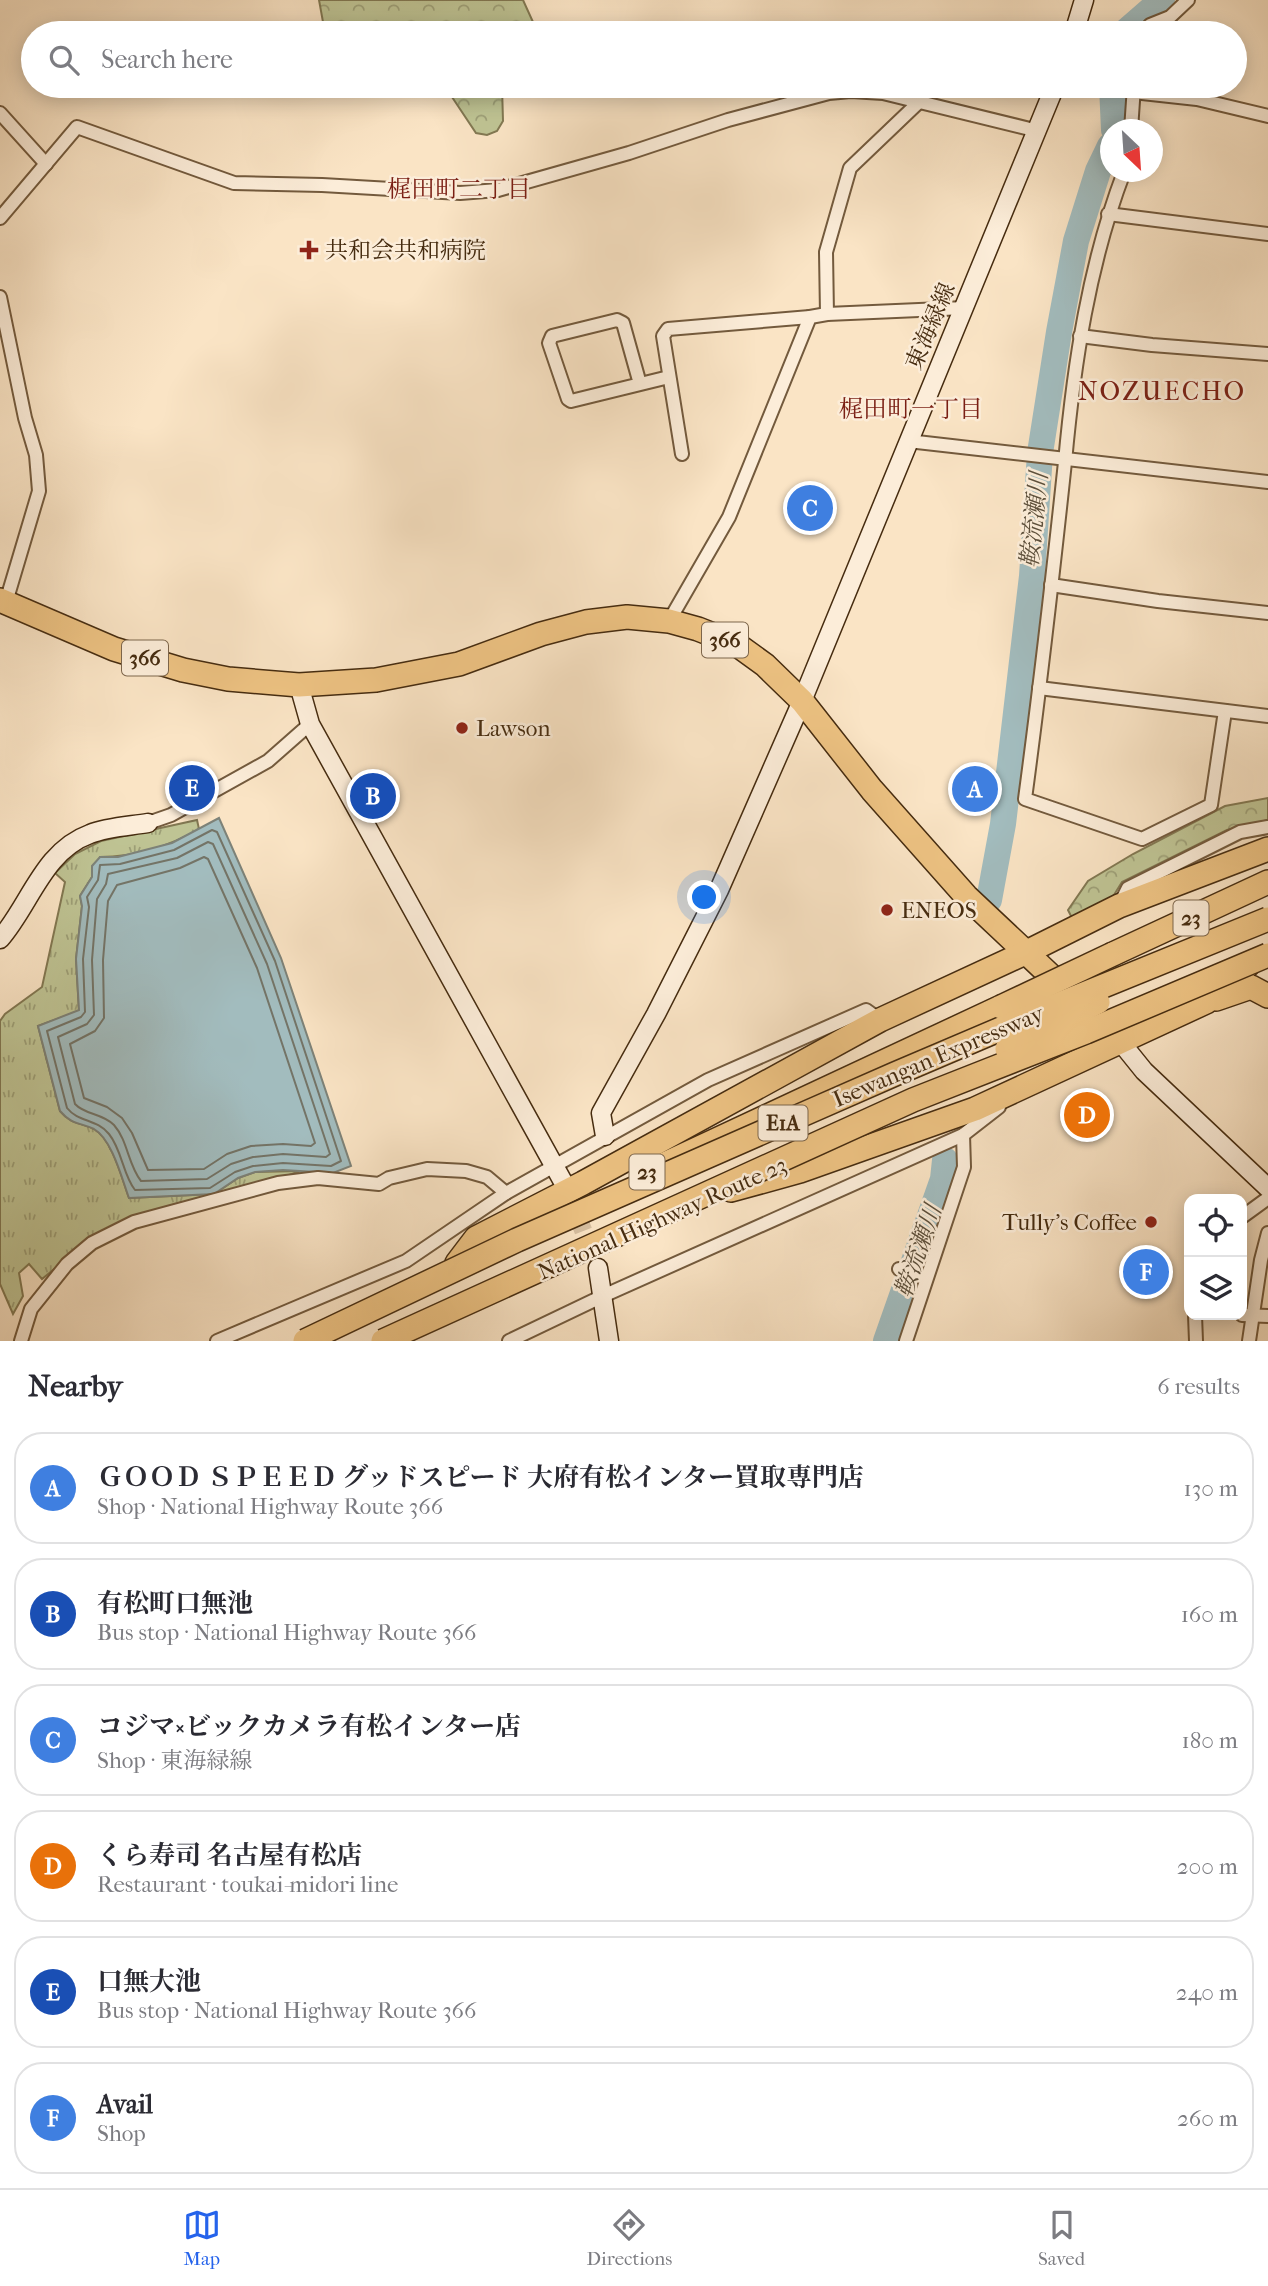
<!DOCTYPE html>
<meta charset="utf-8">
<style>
:root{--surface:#fff;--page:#f7f7f7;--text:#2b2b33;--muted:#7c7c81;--line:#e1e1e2;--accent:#2563eb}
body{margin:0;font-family:"IM FELL French Canon","Noto Serif JP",serif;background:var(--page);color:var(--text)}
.controls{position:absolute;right:21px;bottom:21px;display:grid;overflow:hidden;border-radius:14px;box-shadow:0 4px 18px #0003}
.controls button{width:63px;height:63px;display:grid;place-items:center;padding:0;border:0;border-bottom:2px solid var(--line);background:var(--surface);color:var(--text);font:35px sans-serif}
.compass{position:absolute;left:1100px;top:119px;width:63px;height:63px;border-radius:50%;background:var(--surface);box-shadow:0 4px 18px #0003;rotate:155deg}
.you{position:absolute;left:705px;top:898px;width:24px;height:24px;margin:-18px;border:5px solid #fff;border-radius:50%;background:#1a73e8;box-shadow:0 0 0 10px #1a73e833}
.badge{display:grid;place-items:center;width:46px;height:46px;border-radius:50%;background:var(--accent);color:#fff;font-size:23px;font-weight:700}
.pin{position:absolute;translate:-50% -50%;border:4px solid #fff;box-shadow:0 2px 7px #0006}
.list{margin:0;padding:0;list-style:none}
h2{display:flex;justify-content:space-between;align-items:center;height:91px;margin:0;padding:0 28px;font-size:30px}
h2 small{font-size:23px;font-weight:400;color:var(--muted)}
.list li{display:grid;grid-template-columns:46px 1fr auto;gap:21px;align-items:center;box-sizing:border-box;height:112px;margin:0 14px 14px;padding:0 14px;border:2px solid var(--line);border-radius:28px}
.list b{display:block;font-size:26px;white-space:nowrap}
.list p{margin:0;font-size:23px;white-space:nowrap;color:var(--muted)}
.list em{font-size:23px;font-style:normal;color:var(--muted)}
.icon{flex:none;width:38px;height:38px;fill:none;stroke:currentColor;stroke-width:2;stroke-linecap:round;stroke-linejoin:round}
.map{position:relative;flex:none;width:1268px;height:1341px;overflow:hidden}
.search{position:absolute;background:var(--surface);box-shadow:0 4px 18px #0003;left:21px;right:21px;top:21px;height:77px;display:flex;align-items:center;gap:18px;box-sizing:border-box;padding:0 24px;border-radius:38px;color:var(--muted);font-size:26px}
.sheet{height:847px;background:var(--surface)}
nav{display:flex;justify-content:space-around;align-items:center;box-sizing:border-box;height:98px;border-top:2px solid var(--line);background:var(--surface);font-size:19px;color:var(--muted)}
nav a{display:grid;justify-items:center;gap:4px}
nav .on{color:var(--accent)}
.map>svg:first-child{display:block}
.grass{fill:url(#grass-tufts);stroke:#827852;stroke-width:2}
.forest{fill:url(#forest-crowns);stroke:#827852;stroke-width:2}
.water{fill:#a2bcbe;stroke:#7d8278;stroke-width:2}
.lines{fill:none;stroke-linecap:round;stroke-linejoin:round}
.shore{stroke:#747467;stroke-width:2}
.river{stroke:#a2bcbe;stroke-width:26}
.secondary-tunnel{stroke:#d6bfa1;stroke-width:18;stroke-dasharray:18 9;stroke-linecap:butt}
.street-casing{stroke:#735a3d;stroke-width:16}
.secondary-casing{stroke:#462c10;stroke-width:21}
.highway-casing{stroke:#462c10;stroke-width:26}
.street{stroke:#fcedd9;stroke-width:12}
.secondary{stroke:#fcedd9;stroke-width:18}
.highway{stroke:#edc282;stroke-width:23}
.highway-bridge-casing{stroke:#462c10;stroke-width:26;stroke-linecap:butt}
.highway-bridge{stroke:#edc282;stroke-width:23}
.poi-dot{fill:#8f2418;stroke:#fcedd9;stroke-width:2.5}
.labels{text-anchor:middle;stroke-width:5;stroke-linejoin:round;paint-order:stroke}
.shield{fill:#fcedd9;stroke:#7d664c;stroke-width:2}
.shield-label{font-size:21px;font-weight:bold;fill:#462c10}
.poi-label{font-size:23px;fill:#462c10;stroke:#fcedd9;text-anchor:start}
.street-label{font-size:23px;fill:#462c10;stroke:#fcedd9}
.neighbourhood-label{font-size:24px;fill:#7a1f14;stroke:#fcedd9}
.water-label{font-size:24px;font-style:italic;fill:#5d503c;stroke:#fcedd9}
.quarter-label{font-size:26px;letter-spacing:2px;fill:#7a1f14;stroke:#fcedd9}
</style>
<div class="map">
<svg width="1268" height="1341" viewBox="0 0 1268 1341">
<defs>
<pattern id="grass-tufts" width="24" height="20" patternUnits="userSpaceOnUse" patternTransform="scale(1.75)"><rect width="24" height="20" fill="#bfc494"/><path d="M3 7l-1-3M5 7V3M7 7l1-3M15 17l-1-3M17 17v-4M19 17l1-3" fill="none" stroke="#9d9f77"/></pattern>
<pattern id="forest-crowns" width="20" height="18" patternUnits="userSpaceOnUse" patternTransform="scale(1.75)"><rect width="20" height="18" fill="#bfc494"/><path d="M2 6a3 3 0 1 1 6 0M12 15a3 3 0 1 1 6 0" fill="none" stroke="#9d9f77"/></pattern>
</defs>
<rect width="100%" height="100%" fill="#fae4c5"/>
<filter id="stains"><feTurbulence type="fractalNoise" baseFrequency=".00286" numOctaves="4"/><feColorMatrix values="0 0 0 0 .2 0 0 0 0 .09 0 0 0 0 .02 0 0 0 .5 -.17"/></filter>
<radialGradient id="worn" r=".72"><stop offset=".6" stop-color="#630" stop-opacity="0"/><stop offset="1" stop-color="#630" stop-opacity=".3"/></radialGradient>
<path class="grass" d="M197,820L199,829C170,846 134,857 100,857L92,877L80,896L82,906L76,959L79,1011L38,1026L60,1111C72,1125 79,1122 94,1129C112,1139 122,1179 129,1198L214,1194L238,1178L255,1172L301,1171L85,1244L42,1279L29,1264L19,1273L23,1296L13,1314L0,1284V1021L5,1014L42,987L65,882L55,873L75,854L101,841Z"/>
<g class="forest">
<polygon points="319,0 523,0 538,33 325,33"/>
<polygon points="253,86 332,86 255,96"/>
<polygon points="427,86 502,86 503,121 497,131 487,135 476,133 452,97"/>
<polygon points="1268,798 1268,820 1227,830 1122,882 1109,903 1072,918 1068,910 1088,881 1133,854 1225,806"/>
</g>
<path class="water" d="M219,818L281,958L351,1166L333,1173L283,1170L255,1172L238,1178L214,1194L129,1198C122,1179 112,1139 94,1129C79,1122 72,1125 60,1111L38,1026L79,1010L76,959L82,906L80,896L92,877V866L100,857H118L172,843Z"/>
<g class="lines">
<g class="shore">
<path d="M212,830L217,832L275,961L341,1161L331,1166L283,1163L253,1166L235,1172L210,1188L135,1190C123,1175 122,1150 109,1134C97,1119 78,1122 67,1108L47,1031L81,1017L85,1012L83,959L89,907L87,897L98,880L100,865L120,864L174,850Z"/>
<path d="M208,842L213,844L267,964L330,1154L326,1157L283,1154L253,1157L231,1164L207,1179L141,1181C128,1165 128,1141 114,1125C102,1113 85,1115 75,1104L58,1037L87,1024L94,1015L92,960L97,899L106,884L108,874L177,858Z"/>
<polygon points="204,857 208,859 257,968 315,1143 311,1146 283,1144 251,1146 227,1154 204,1169 148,1170 132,1133 122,1118 107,1107 84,1098 70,1044 95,1031 104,1018 103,960 108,901 117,885 180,868"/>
</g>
<g class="river">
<polyline points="1124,33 1162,0"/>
<polyline points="1112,86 1114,130"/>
<polyline points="989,900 1003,824 1032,576 1040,453 1059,332 1076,241 1098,171 1110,146"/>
<polyline points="886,1341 943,1179 945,1160"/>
</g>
<polyline class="secondary-tunnel" points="567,1189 594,1258"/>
<defs>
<g id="street">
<polyline points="1143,33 1150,25 1170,17 1188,0"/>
<polyline points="1133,92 1197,99 1268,116"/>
<polyline points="0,113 46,164"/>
<polyline points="1131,130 1134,86"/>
<path d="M1124,172C1089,264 1074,363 1065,462C1053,574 1040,687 1025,799L1142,839L1211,805L1225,711"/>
<polyline points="1108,214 1268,234"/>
<polyline points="0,218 77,127 234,183 322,185 460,193 498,190 629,153 728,120 829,93 851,91 883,93 1038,131"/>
<polyline points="0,297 25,418 36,455 39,491 6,602"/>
<polyline points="827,314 826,252 850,168 918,103"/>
<polyline points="1080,336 1152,345 1268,354"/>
<polyline points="640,384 623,323 617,320 552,336 549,343 568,399 571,401 669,377"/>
<polyline points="908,441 1268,482"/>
<polyline points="682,454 663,336 668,329 810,317"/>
<polyline points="1051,585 1158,601 1268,613"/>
<polyline points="669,621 729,517 810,317 827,314 965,308"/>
<polyline points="1039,688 1268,716"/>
<polyline points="148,823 171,815 268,761 310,724"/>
<polyline points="1119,906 1128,888 1240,832 1268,827"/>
<polyline points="1242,1217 1268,1198"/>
<polyline points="899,1269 918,1276"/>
<polyline points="1195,1315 1196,1341"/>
<polyline points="1242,1315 1268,1316"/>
<polyline points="21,1341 31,1309 67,1264 92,1243 134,1222 278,1183 318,1178 379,1184 389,1178 427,1169 466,1171 487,1177 506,1193"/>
<polyline points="217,1341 406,1261 506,1193 708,1080 866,1010 880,1020"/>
<polyline points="509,1341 603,1296 963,1135 999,1107"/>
<polyline points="906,1341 964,1167 963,1135"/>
<polyline points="1249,1341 1261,1260 1268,1233"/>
</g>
<g id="secondary">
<polyline points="1074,33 1084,0"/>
<polyline points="299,685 310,724 567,1189"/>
<path d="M0,939C30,905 43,851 90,834C107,827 130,826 148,823"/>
<polyline points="1119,1040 1144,1071 1268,1188"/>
<polyline points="605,1136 601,1113 656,1014 719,890 802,701 1055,86"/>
<polyline points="598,1268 609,1341"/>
</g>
<g id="highway">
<polyline points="0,600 114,649 183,670 228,679 299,685 376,680 459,664 541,634 586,622 627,617 669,621 698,629 736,644 765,665 802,701 872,790 966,896 1119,1040"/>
<polyline points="1113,954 1268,882"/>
<polyline points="1216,999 1251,987 1268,996"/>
<polyline points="667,1163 1001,1007"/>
<polyline points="731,1190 800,1171 975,1109 1206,1002 1248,965"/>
<polyline points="457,1263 476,1238 583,1183 880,1020 1027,952 1119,906 1268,849"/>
</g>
</defs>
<use href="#street" class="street-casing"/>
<use href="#secondary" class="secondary-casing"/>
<use href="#highway" class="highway-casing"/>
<use href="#street" class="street"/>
<use href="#secondary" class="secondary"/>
<use href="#highway" class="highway"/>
<defs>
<g id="highway-bridge">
<polyline points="1001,1007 1113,954"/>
<polyline points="1007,1049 1098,1002"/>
<polyline points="305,1341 517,1240 895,1074 1064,1002 1268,919"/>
<polyline points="383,1341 913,1100 1086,1032 1268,955"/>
</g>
</defs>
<use href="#highway-bridge" class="highway-bridge-casing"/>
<use href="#highway-bridge" class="highway-bridge"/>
</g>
<g class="poi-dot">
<path d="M305.5 239.5h7v7h7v7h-7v7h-7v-7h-7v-7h7z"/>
<circle cx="462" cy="728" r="7"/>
<circle cx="887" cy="910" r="7"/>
<circle cx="1151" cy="1222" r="7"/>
</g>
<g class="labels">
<g class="shield">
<rect x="702" y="622.5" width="46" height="35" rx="5"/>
<rect x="122" y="640.5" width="46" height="35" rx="5"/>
<rect x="1173.5" y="900.5" width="35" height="35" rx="5"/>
<rect x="758.5" y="1105.5" width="49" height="35" rx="5"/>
<rect x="629.5" y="1154.5" width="35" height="35" rx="5"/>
</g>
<g class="shield-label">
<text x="725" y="647">366</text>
<text x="145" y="665">366</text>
<text x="1191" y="925">23</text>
<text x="783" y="1130">E1A</text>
<text x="647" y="1179">23</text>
</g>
<g class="poi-label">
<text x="325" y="258">共和会共和病院</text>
<text x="476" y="736">Lawson</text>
<text x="901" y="918">ENEOS</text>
<text x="1137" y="1230" text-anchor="end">Tully's Coffee</text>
</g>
<g class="street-label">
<text transform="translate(930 326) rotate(-67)" y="8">東海緑線</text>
<text transform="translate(938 1056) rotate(-23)" y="8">Isewangan Expressway</text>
<text transform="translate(662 1218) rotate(-24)" y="8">National Highway Route 23</text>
</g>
<g class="neighbourhood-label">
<text x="459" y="197">梶田町二丁目</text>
<text x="911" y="417">梶田町一丁目</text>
</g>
<g class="water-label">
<text transform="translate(1034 520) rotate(-84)" y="8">鞍流瀬川</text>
<text transform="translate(918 1251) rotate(-71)" y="8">鞍流瀬川</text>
</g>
<g class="quarter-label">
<text x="1162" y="400">NOZUECHO</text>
</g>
</g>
<rect width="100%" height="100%" filter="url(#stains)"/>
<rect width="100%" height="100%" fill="url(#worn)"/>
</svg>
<div class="controls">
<button><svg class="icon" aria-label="locate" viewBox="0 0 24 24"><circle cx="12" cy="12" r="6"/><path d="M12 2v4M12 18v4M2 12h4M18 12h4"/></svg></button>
<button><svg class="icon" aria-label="layers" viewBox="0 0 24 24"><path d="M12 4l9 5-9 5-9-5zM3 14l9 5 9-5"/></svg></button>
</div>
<svg class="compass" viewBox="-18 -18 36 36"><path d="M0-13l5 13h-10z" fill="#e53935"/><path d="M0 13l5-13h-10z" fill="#7c7c81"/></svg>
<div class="you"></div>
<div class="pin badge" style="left:975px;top:789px;background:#3f7fe0">A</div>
<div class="pin badge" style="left:373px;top:796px;background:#1a4fb4">B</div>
<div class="pin badge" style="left:810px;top:508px;background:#3f7fe0">C</div>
<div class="pin badge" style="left:1087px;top:1115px;background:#e8710a">D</div>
<div class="pin badge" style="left:192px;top:788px;background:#1a4fb4">E</div>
<div class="pin badge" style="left:1146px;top:1272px;background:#3f7fe0">F</div>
<div class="search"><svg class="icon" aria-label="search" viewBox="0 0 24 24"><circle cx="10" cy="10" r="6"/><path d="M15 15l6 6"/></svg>Search here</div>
</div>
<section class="sheet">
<h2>Nearby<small>6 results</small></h2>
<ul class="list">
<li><span class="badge" style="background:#3f7fe0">A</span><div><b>ＧＯＯＤ ＳＰＥＥＤ グッドスピード 大府有松インター買取専門店</b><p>Shop · National Highway Route 366</p></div><em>130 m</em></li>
<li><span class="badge" style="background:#1a4fb4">B</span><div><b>有松町口無池</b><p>Bus stop · National Highway Route 366</p></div><em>160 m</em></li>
<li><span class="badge" style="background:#3f7fe0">C</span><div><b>コジマ×ビックカメラ有松インター店</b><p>Shop · 東海緑線</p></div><em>180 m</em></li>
<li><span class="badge" style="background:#e8710a">D</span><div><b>くら寿司 名古屋有松店</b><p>Restaurant · toukai-midori line</p></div><em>200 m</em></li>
<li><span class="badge" style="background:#1a4fb4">E</span><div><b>口無大池</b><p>Bus stop · National Highway Route 366</p></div><em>240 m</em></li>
<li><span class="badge" style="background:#3f7fe0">F</span><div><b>Avail</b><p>Shop</p></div><em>260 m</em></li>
</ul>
</section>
<nav>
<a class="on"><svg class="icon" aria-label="map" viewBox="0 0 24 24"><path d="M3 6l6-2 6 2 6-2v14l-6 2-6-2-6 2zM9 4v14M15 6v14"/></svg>Map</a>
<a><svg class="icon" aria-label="directions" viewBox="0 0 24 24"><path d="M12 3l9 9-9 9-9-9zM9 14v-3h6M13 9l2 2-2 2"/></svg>Directions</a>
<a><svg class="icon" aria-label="saved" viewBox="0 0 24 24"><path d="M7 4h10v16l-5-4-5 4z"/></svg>Saved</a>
</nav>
